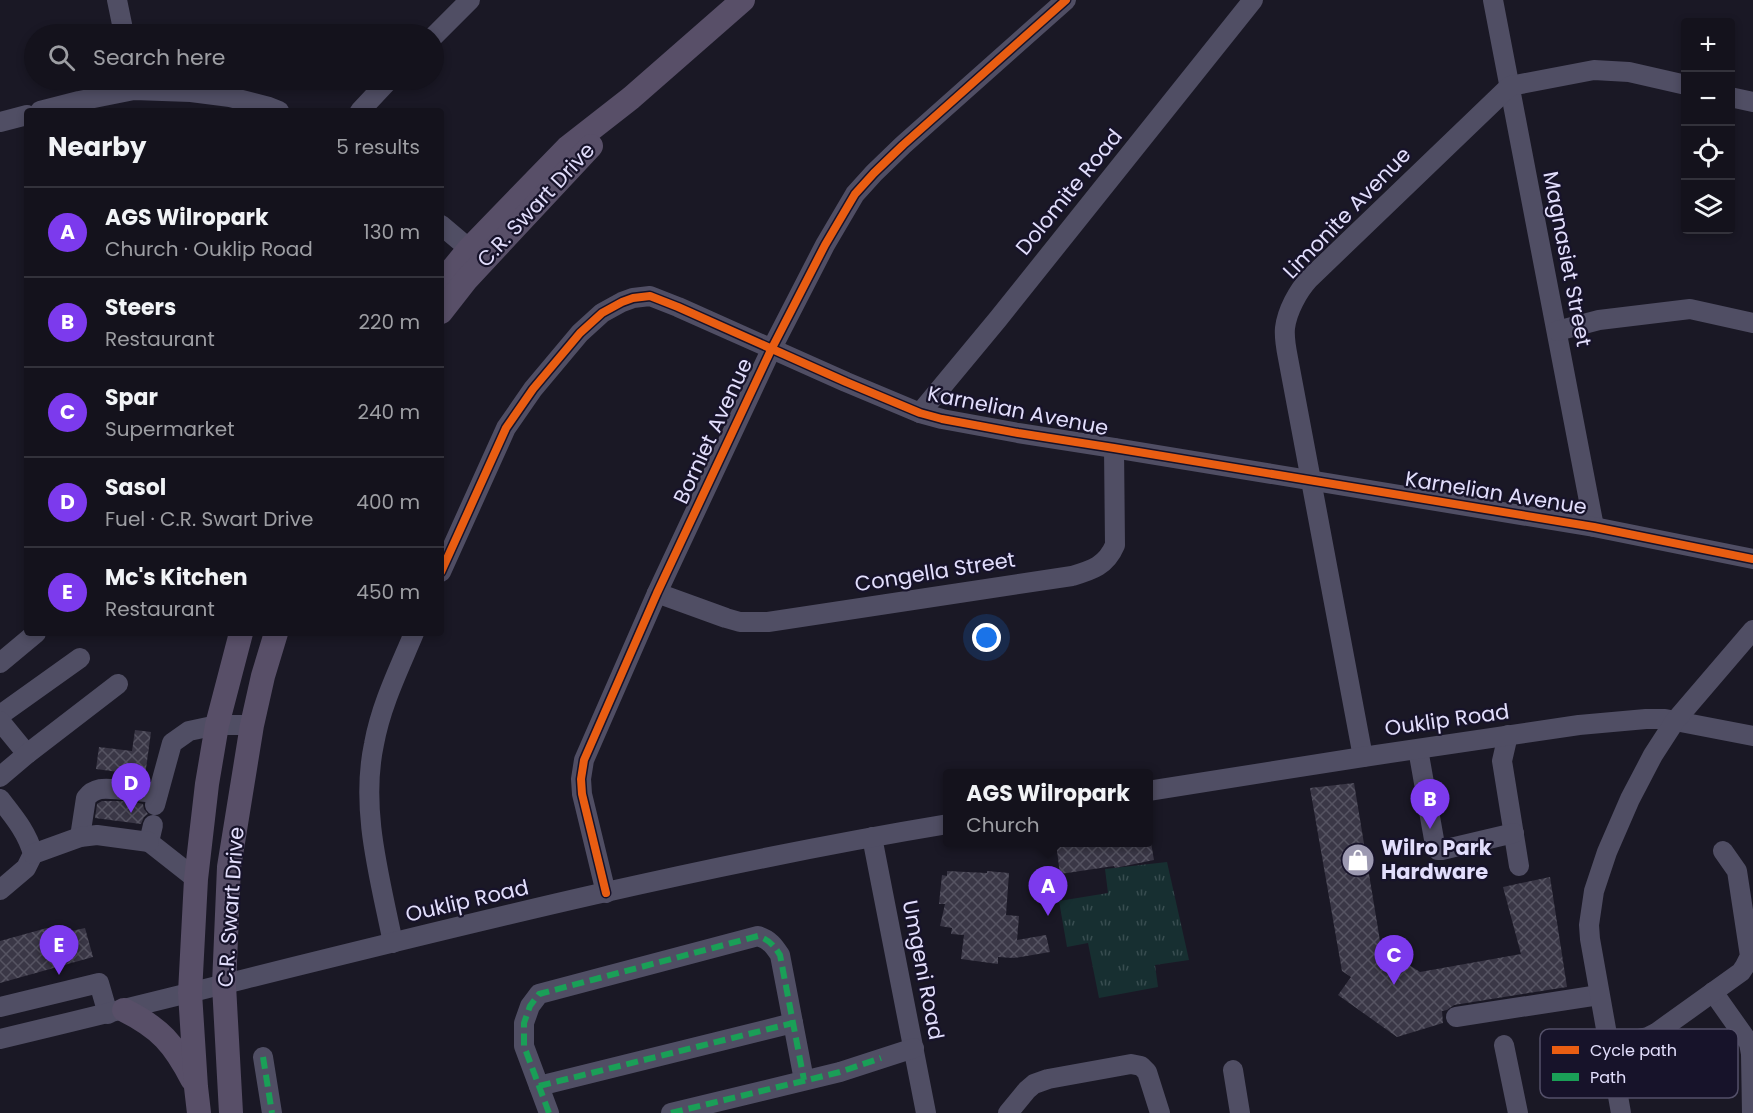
<!DOCTYPE html>
<meta charset="utf-8">
<style>
:root{--surface:#14121c;--page:#1d1b25;--text:#f1f3f6;--muted:#9d9ea3;--line:#33323b;--accent:#7c3aed}
body{margin:0;font-family:Poppins,sans-serif;background:var(--page);color:var(--text)}
.controls{position:absolute;right:18px;top:18px;display:grid;overflow:hidden;border-radius:6px;box-shadow:0 3px 9px #0003}
.controls button{width:54px;height:54px;display:grid;place-items:center;padding:0;border:0;border-bottom:2px solid var(--line);background:var(--surface);color:var(--text);font:30px sans-serif}
.you{position:absolute;left:987px;top:638px;width:21px;height:21px;margin:-15px;border:4px solid #fff;border-radius:50%;background:#1a73e8;box-shadow:0 0 0 9px #1a73e833}
.badge{display:grid;place-items:center;width:39px;height:39px;border-radius:50%;background:var(--accent);color:#fff;font-size:20px;font-weight:700}
.pin{position:absolute;translate:-50% -50px;filter:drop-shadow(0 2px 3px #0008)}
.pin::after{content:'';position:absolute;top:32px;width:21px;height:18px;background:inherit;clip-path:polygon(0 0,100% 0,50% 100%)}
.popup{position:absolute;left:943px;top:769px;width:210px;height:78px;box-sizing:border-box;display:grid;place-content:center;border-radius:6px;background:var(--surface);filter:drop-shadow(0 2px 4px #0005);font-size:20px;white-space:nowrap;color:var(--muted)}
.popup b{font-size:22px;color:var(--text)}
.popup::after{content:'';position:absolute;left:50%;top:100%;margin-left:-12px;border:12px solid transparent;border-top-color:var(--surface)}
.list{margin:0;padding:0;list-style:none}
h2{display:flex;justify-content:space-between;align-items:center;height:78px;margin:0;padding:0 24px;font-size:26px}
h2 small{font-size:20px;font-weight:400;color:var(--muted)}
.list li{display:grid;grid-template-columns:39px 1fr auto;gap:18px;align-items:center;box-sizing:border-box;height:90px;padding:0 24px;border-top:2px solid var(--line)}
.list b{display:block;font-size:22px;white-space:nowrap}
.list p{margin:0;font-size:20px;white-space:nowrap;color:var(--muted)}
.list em{font-size:20px;font-style:normal;color:var(--muted)}
.icon{flex:none;width:33px;height:33px;fill:none;stroke:currentColor;stroke-width:2;stroke-linecap:round;stroke-linejoin:round}
.map{position:relative;flex:none;width:1753px;height:1113px;overflow:hidden}
.search{position:absolute;background:var(--surface);box-shadow:0 3px 9px #0003;left:24px;top:24px;width:420px;height:66px;display:flex;align-items:center;gap:15px;box-sizing:border-box;padding:0 21px;border-radius:33px;color:var(--muted);font-size:22px}
.panel{position:absolute;background:var(--surface);box-shadow:0 3px 9px #0003;left:24px;top:108px;width:420px;height:528px;border-radius:6px}
.map>svg:first-child{display:block}
.grass{fill:url(#grass-tufts)}
.building{fill:url(#building-cross-hatch)}
.lines{fill:none;stroke-linecap:round;stroke-linejoin:round}
.minor{stroke:#504e64;stroke-width:20}
.major{stroke:#584f68;stroke-width:24}
.quiet{stroke:#1a9f57;stroke-width:6;stroke-dasharray:12 6;stroke-linecap:butt}
.cycleway-casing{stroke:#17132a;stroke-width:11}
.cycleway{stroke:#e95d12;stroke-width:8}
.labels{text-anchor:middle;stroke-width:4.5;stroke-linejoin:round;paint-order:stroke}
.street-label{font-size:21px;fill:#e2defc;stroke:#17132a}
.poi-label{font-size:21px;font-weight:bold;fill:#e2defc;stroke:#17132a;text-anchor:start}
.key{fill:#17132a;stroke:#545069;stroke-width:1.5}
.key-label{font-size:16px;fill:#e2defc}
</style>
<div class="map">
<svg width="1753" height="1113" viewBox="0 0 1753 1113">
<defs>
<pattern id="grass-tufts" width="24" height="20" patternUnits="userSpaceOnUse" patternTransform="scale(1.5)"><rect width="24" height="20" fill="#172f31"/><path d="M3 7l-1-3M5 7V3M7 7l1-3M15 17l-1-3M17 17v-4M19 17l1-3" fill="none" stroke="#384d50"/></pattern>
<pattern id="building-cross-hatch" width="8" height="8" patternUnits="userSpaceOnUse" patternTransform="scale(1.5)"><rect width="8" height="8" fill="#3a3746"/><path d="M0 0l8 8M0 8l8-8" fill="none" stroke="#565462"/></pattern>
</defs>
<rect width="100%" height="100%" fill="#1a1825"/>
<polygon class="grass" points="1167,862 1189,960 1155,965 1158,987 1099,998 1088,943 1067,947 1059,901 1108,893 1105,869"/>
<g class="building">
<polygon points="135,730 151,732 145,776 138,775 137,779 130,780 125,778 126,773 96,769 99,747 132,751"/>
<polygon points="1354,783 1381,947 1420,972 1521,954 1503,887 1550,877 1567,987 1454,1005 1447,1010 1442,1011 1443,1023 1397,1037 1338,995 1351,977 1342,971 1310,788"/>
<polygon points="102,801 129,801 143,804 144,809 148,814 144,817 141,824 95,818 97,804"/>
<polygon points="1056,843 1151,843 1154,860 1115,868 1114,866 1060,874"/>
<polygon points="947,871 987,873 987,871 1009,873 1006,915 1019,916 1017,940 1046,935 1050,952 1014,958 998,957 998,964 961,959 964,935 951,934 952,928 940,926 945,904 939,904 942,875 947,876"/>
<polygon points="47,928 50,936 85,928 93,957 0,983 0,941"/>
</g>
<g class="lines">
<g class="minor">
<polyline points="117,0 124,34"/>
<polyline points="1493,0 1594,527"/>
<polyline points="434,36 470,0"/>
<polyline points="1730,97 1753,102"/>
<polyline points="40,111 79,101 134,90 191,92 230,97 269,107 279,111"/>
<polyline points="360,111 389,80"/>
<polyline points="0,122 27,115"/>
<polyline points="441,225 480,258"/>
<polyline points="1557,331 1599,320 1690,309 1753,323"/>
<polyline points="920,413 998,319 1253,0"/>
<polyline points="441,572 506,428 533,389 580,333 602,313 622,302 633,298 650,296 678,307 846,382 920,413 942,419 1018,433 1114,448 1594,527 1753,559"/>
<path d="M657,593L726,618L740,622H768L1072,576C1092,570 1106,566 1115,545L1114,448"/>
<polyline points="0,663 36,633"/>
<polyline points="0,715 80,658"/>
<polyline points="0,721 27,754"/>
<polyline points="1508,735 1502,761 1519,866"/>
<polyline points="1418,749 1435,845 1438,850 1442,850 1514,833"/>
<path d="M1363,757L1288,358C1286,348 1284,338 1285,328C1287,311 1298,291 1309,279L1510,86L1594,70L1629,72L1686,85"/>
<polyline points="0,777 27,754 118,684"/>
<polyline points="135,791 158,793"/>
<polyline points="1148,791 1363,757 1579,725 1646,719 1665,719 1753,736"/>
<path d="M0,799C14,817 27,832 33,854L26,868L0,890"/>
<polyline points="155,805 172,743 189,731 217,725 252,725"/>
<polyline points="153,825 149,842 196,879"/>
<path d="M80,837L86,798C96,785 109,789 124,790"/>
<polyline points="872,837 926,1113"/>
<polyline points="33,854 80,837 97,835 149,842"/>
<polyline points="606,893 582,794 581,779 584,760 657,593 771,350 825,245 855,194 874,173 903,145 1066,0"/>
<path d="M393,943C380,878 360,810 374,744C381,705 399,669 414,633"/>
<polyline points="1713,992 1749,1043 1751,1054 1752,1113"/>
<polyline points="0,1007 99,983 108,1014"/>
<polyline points="1456,1017 1599,995"/>
<path d="M0,1039C315,964 628,877 948,824"/>
<polyline points="1504,1045 1518,1113"/>
<polyline points="1609,1045 1648,1037 1656,1033 1741,972 1745,966 1750,956 1737,871 1723,851"/>
<polyline points="263,1057 272,1113"/>
<polyline points="1233,1070 1240,1113"/>
<polyline points="539,1086 793,1023"/>
<path d="M549,1113L524,1046V1023L530,1006L539,994L758,936C770,940 774,946 780,955L804,1080"/>
<polyline points="671,1113 840,1072 914,1048"/>
<polyline points="1008,1113 1027,1090 1034,1084 1048,1079 1131,1064 1141,1066 1147,1072 1160,1113"/>
<polyline points="1621,1113 1590,939 1589,925 1594,891 1607,852 1630,799 1653,755 1675,721 1753,630"/>
</g>
<g class="major">
<polyline points="441,283 469,249 567,148 631,98 743,0"/>
<polyline points="441,312 466,280 591,146"/>
<path d="M124,1010C160,1028 174,1044 192,1079"/>
<polyline points="199,1113 196,1087 190,993 196,879 207,784 217,725 241,633"/>
<polyline points="231,1113 224,985 229,867 252,725 263,676 276,633"/>
</g>
<g class="quiet">
<polyline points="263,1057 272,1113"/>
<polyline points="539,1086 793,1023"/>
<path d="M549,1113L524,1046V1023L530,1006L539,994L758,936C770,940 774,946 780,955L804,1080"/>
<polyline points="671,1113 840,1072 881,1058"/>
</g>
<defs>
<g id="cycleway">
<polyline points="441,572 506,428 533,389 580,333 602,313 622,302 633,298 650,296 678,307 846,382 920,413 942,419 1018,433 1114,448 1594,527 1753,559"/>
<polyline points="606,893 582,794 581,779 584,760 657,593 771,350 825,245 855,194 874,173 903,145 1066,0"/>
</g>
</defs>
<use href="#cycleway" class="cycleway-casing"/>
<use href="#cycleway" class="cycleway"/>
</g>
<defs>
<symbol id="shop-disc" viewBox="-11 -11 22 22"><circle r="9.5" fill="#9c99b1" stroke="#17132a"/><path d="M-5-2.5h2.3a2.7 3.5 0 0 1 5.4 0H5L5.5 6h-11ZM-1.5-2.5h3a1.5 2.3 0 0 0-3 0Z" fill="#fff"/></symbol>
</defs>
<g fill-rule="evenodd">
<use href="#shop-disc" x="1339" y="841" width="38" height="38"/>
</g>
<g class="labels">
<g class="street-label">
<text transform="translate(1069 192) rotate(-51)" y="7">Dolomite Road</text>
<text transform="translate(536 205) rotate(-47)" y="7">C.R. Swart Drive</text>
<text transform="translate(1347 213) rotate(-46)" y="7">Limonite Avenue</text>
<text transform="translate(1567 259) rotate(79)" y="7">Magnasiet Street</text>
<text transform="translate(1018 411) rotate(11)" y="7">Karnelian Avenue</text>
<text transform="translate(713 431) rotate(-65)" y="7">Borniet Avenue</text>
<text transform="translate(1496 493) rotate(9)" y="7">Karnelian Avenue</text>
<text transform="translate(935 572) rotate(-9)" y="7">Congella Street</text>
<text transform="translate(1447 720) rotate(-8)" y="7">Ouklip Road</text>
<text transform="translate(467 901) rotate(-13)" y="7">Ouklip Road</text>
<text transform="translate(231 907) rotate(-86)" y="7">C.R. Swart Drive</text>
<text transform="translate(923 970) rotate(79)" y="7">Umgeni Road</text>
</g>
<g class="poi-label">
<text x="1381" y="855">Wilro Park<tspan x="1381" dy="24">Hardware</tspan></text>
</g>
</g>
<rect x="1540" y="1029" width="198" height="69" rx="9" class="key"/>
<rect x="1552" y="1046" width="27" height="8" fill="#e95d12"/>
<rect x="1552" y="1073" width="27" height="8" fill="#1a9f57"/>
<g class="key-label">
<text x="1590" y="1056">Cycle path</text>
<text x="1590" y="1083">Path</text>
</g>
</svg>
<div class="controls">
<button>+</button>
<button>−</button>
<button><svg class="icon" aria-label="locate" viewBox="0 0 24 24"><circle cx="12" cy="12" r="6"/><path d="M12 2v4M12 18v4M2 12h4M18 12h4"/></svg></button>
<button><svg class="icon" aria-label="layers" viewBox="0 0 24 24"><path d="M12 4l9 5-9 5-9-5zM3 14l9 5 9-5"/></svg></button>
</div>
<div class="you"></div>
<div class="pin badge" style="left:1048px;top:916px">A</div>
<div class="popup"><b>AGS Wilropark</b>Church</div>
<div class="pin badge" style="left:1430px;top:829px">B</div>
<div class="pin badge" style="left:1394px;top:985px">C</div>
<div class="pin badge" style="left:131px;top:813px">D</div>
<div class="pin badge" style="left:59px;top:975px">E</div>
<div class="search"><svg class="icon" aria-label="search" viewBox="0 0 24 24"><circle cx="10" cy="10" r="6"/><path d="M15 15l6 6"/></svg>Search here</div>
<section class="panel">
<h2>Nearby<small>5 results</small></h2>
<ul class="list">
<li><span class="badge">A</span><div><b>AGS Wilropark</b><p>Church · Ouklip Road</p></div><em>130 m</em></li>
<li><span class="badge">B</span><div><b>Steers</b><p>Restaurant</p></div><em>220 m</em></li>
<li><span class="badge">C</span><div><b>Spar</b><p>Supermarket</p></div><em>240 m</em></li>
<li><span class="badge">D</span><div><b>Sasol</b><p>Fuel · C.R. Swart Drive</p></div><em>400 m</em></li>
<li><span class="badge">E</span><div><b>Mc's Kitchen</b><p>Restaurant</p></div><em>450 m</em></li>
</ul>
</section>
</div>
